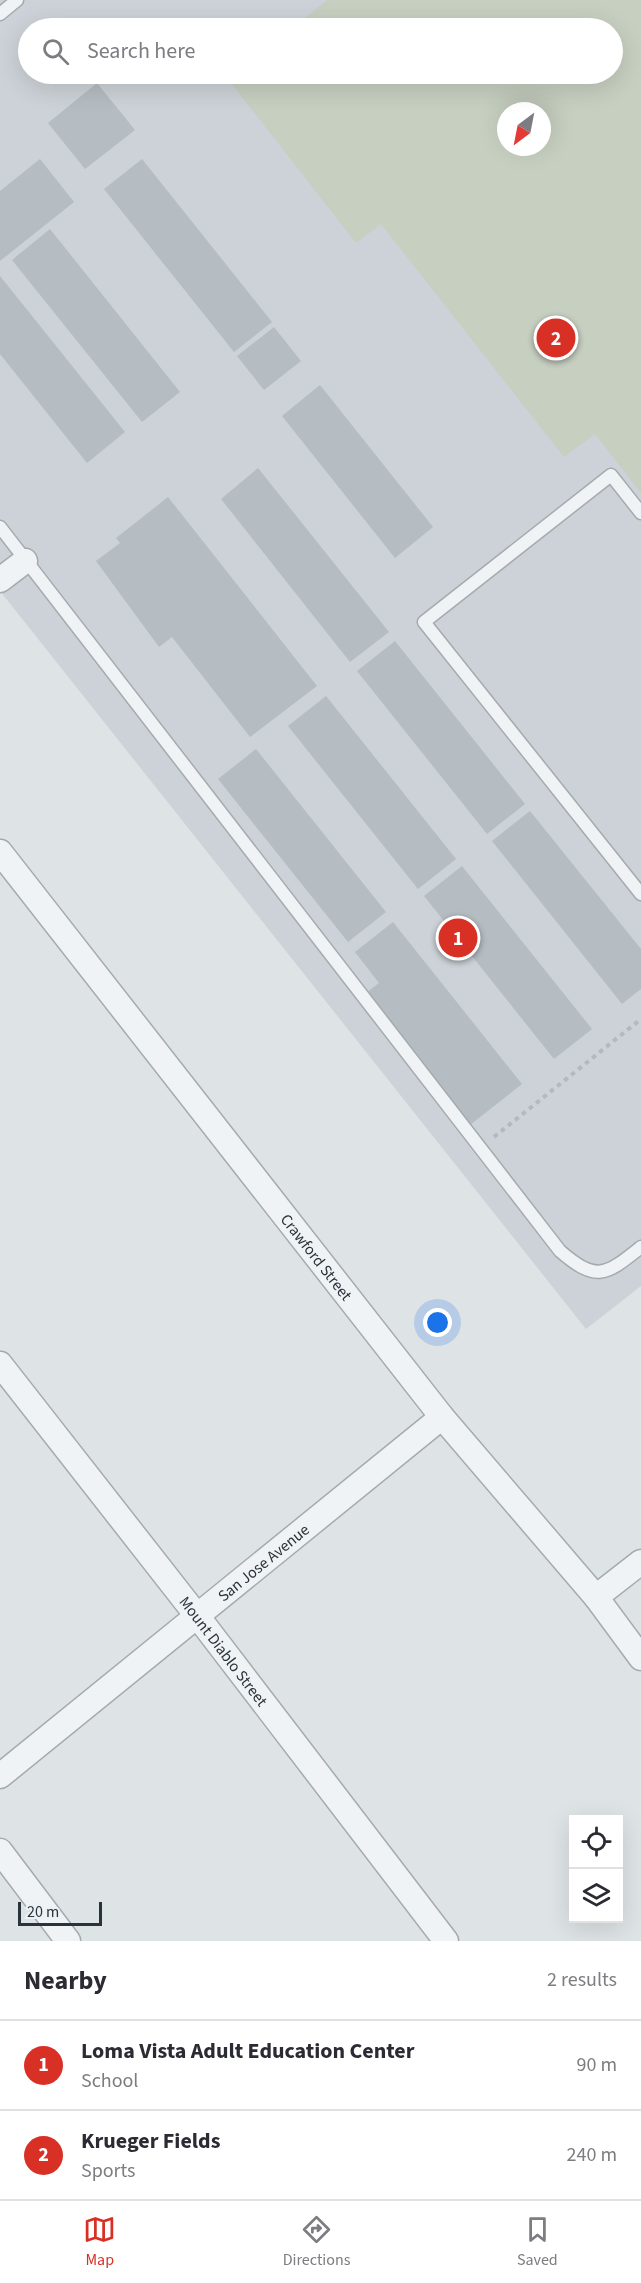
<!DOCTYPE html>
<style>
:root{--surface:#fff;--page:#f2f2f3;--text:#2b2b33;--muted:#7c7c81;--line:#e1e1e2;--accent:#d93025}
body{margin:0;font-family:"Source Sans 3",sans-serif;background:var(--page);color:var(--text)}
.controls{position:absolute;right:18px;bottom:18px;display:grid;overflow:hidden;border-radius:0px;box-shadow:0 6px 24px #0002}
.controls button{width:54px;height:54px;display:grid;place-items:center;padding:0;border:0;border-bottom:2px solid var(--line);background:var(--surface);color:var(--text);font:30px sans-serif}
.compass{position:absolute;left:497px;top:102px;width:54px;height:54px;border-radius:50%;background:var(--surface);box-shadow:0 6px 24px #0002;rotate:212deg}
.scale{position:absolute;left:18px;bottom:15px;width:84px;box-sizing:border-box;padding-left:6px;border:3px solid #29333b;border-top:0;font-size:16px;line-height:21px;white-space:nowrap;color:#29333b;-webkit-text-stroke:4px #edf1f4;paint-order:stroke}
.you{position:absolute;left:438px;top:1323px;width:21px;height:21px;margin:-15px;border:4px solid #fff;border-radius:50%;background:#1a73e8;box-shadow:0 0 0 9px #1a73e833}
.badge{display:grid;place-items:center;width:39px;height:39px;border-radius:50%;background:var(--accent);color:#fff;font-size:20px;font-weight:700}
.pin{position:absolute;translate:-50% -50%;border:3px solid #fff;box-shadow:0 2px 6px #0006}
.list{margin:0;padding:0;list-style:none}
h2{display:flex;justify-content:space-between;align-items:center;height:78px;margin:0;padding:0 24px;font-size:26px}
h2 small{font-size:20px;font-weight:400;color:var(--muted)}
.list li{display:grid;grid-template-columns:39px 1fr auto;gap:18px;align-items:center;box-sizing:border-box;height:90px;padding:0 24px;border-top:2px solid var(--line)}
.list b{display:block;font-size:22px;white-space:nowrap}
.list p{margin:0;font-size:20px;white-space:nowrap;color:var(--muted)}
.list em{font-size:20px;font-style:normal;color:var(--muted)}
.icon{flex:none;width:33px;height:33px;fill:none;stroke:currentColor;stroke-width:2;stroke-linecap:round;stroke-linejoin:round}
.map{position:relative;flex:none;width:641px;height:1941px;overflow:hidden}
.search{position:absolute;background:var(--surface);box-shadow:0 6px 24px #0002;left:18px;right:18px;top:18px;height:66px;display:flex;align-items:center;gap:15px;box-sizing:border-box;padding:0 21px;border-radius:33px;color:var(--muted);font-size:22px}
.sheet{height:258px;background:var(--surface)}
nav{display:flex;justify-content:space-around;align-items:center;box-sizing:border-box;height:84px;border-top:2px solid var(--line);background:var(--surface);font-size:16px;color:var(--muted)}
nav a{display:grid;justify-items:center;gap:3px}
nav .on{color:var(--accent)}
.map>svg:first-child{display:block}
.built{fill:#ccd2d7;fill-rule:evenodd}
.green{fill:#c6cfc0;fill-rule:evenodd}
.building{fill:#b6bdc2}
.lines{fill:none;stroke-linecap:round;stroke-linejoin:round}
.service-casing{stroke:#a4abaf;stroke-width:15}
.minor-casing{stroke:#a4abaf;stroke-width:27}
.path{stroke:#b4b9bd;stroke-width:4;stroke-dasharray:4.5 4.5;stroke-linecap:butt}
.service{stroke:#f0f3f5;stroke-width:12}
.minor{stroke:#f0f3f5;stroke-width:24}
.labels{text-anchor:middle;stroke-width:4.5;stroke-linejoin:round;paint-order:stroke}
.street-label{font-size:16px;fill:#29333b;stroke:#edf1f4}
</style>
<div class="map">
<svg width="641" height="1941" viewBox="0 0 641 1941">
<rect width="100%" height="100%" fill="#dee3e6"/>
<path class="built" d="M0,0H641V1286L586,1329L0,591ZM28,28H612V74H28ZM506,111H542V147H506Z"/>
<path class="green" d="M327,0H641V493L595,434L564,457L381,224L356,243L228,79L235,74H612V28H293ZM506,111H542V147H506Z"/>
<g class="building">
<polygon points="97,83 135,130 85,169 48,123"/>
<polygon points="40,159 74,202 0,261 0,191"/>
<polygon points="142,159 272,322 234,352 104,189"/>
<polygon points="50,229 180,392 142,422 12,260"/>
<polygon points="0,276 125,432 87,463 0,354"/>
<polygon points="274,327 301,361 264,390 237,356"/>
<polygon points="320,385 433,527 395,558 282,416"/>
<polygon points="258,468 389,632 350,662 221,499"/>
<polygon points="168,497 317,686 250,737 172,637 159,647 96,561 120,543 116,538"/>
<polygon points="395,641 525,804 487,834 357,671"/>
<polygon points="326,696 456,859 418,889 288,726"/>
<polygon points="256,749 386,912 348,942 218,779"/>
<polygon points="530,811 641,949 641,989 622,1004 492,841"/>
<polygon points="462,866 592,1029 554,1059 424,896"/>
<polygon points="393,922 522,1084 470,1125 366,993 379,983 355,952"/>
</g>
<g class="lines">
<defs>
<g id="service">
<polyline points="0,14 17,0"/>
<polyline points="641,513 611,475 424,622 641,894"/>
<path d="M0,527L560,1251C597,1283 606,1275 641,1247"/>
</g>
<g id="minor">
<polyline points="0,580 25,561"/>
<path id="s1" d="M0,852L442,1417L596,1597L641,1658"/>
<path id="s2" d="M0,1364L198,1617L446,1941"/>
<polyline points="596,1597 641,1562"/>
<path id="s3" d="M0,1776L442,1417"/>
<polyline points="0,1851 68,1941"/>
</g>
</defs>
<use href="#service" class="service-casing"/>
<use href="#minor" class="minor-casing"/>
<polyline class="path" points="494,1137 641,1019"/>
<use href="#service" class="service"/>
<use href="#minor" class="minor"/>
</g>
<g class="labels">
<g class="street-label">
<text dy="6" stroke="none"><textPath href="#s1" startOffset="514">Crawford Street</textPath></text>
<text dy="6" stroke="none"><textPath href="#s3" startOffset="339">San Jose Avenue</textPath></text>
<text dy="6" stroke="none"><textPath href="#s2" startOffset="364">Mount Diablo Street</textPath></text>
</g>
</g>
</svg>
<div class="controls">
<button><svg class="icon" aria-label="locate" viewBox="0 0 24 24"><circle cx="12" cy="12" r="6"/><path d="M12 2v4M12 18v4M2 12h4M18 12h4"/></svg></button>
<button><svg class="icon" aria-label="layers" viewBox="0 0 24 24"><path d="M12 4l9 5-9 5-9-5zM3 14l9 5 9-5"/></svg></button>
</div>
<svg class="compass" viewBox="-18 -18 36 36"><path d="M0-13l5 13h-10z" fill="#e53935"/><path d="M0 13l5-13h-10z" fill="#7c7c81"/></svg>
<div class="scale">20 m</div>
<div class="you"></div>
<div class="pin badge" style="left:458px;top:938px">1</div>
<div class="pin badge" style="left:556px;top:338px">2</div>
<div class="search"><svg class="icon" aria-label="search" viewBox="0 0 24 24"><circle cx="10" cy="10" r="6"/><path d="M15 15l6 6"/></svg>Search here</div>
</div>
<section class="sheet">
<h2>Nearby<small>2 results</small></h2>
<ul class="list">
<li><span class="badge">1</span><div><b>Loma Vista Adult Education Center</b><p>School</p></div><em>90 m</em></li>
<li><span class="badge">2</span><div><b>Krueger Fields</b><p>Sports</p></div><em>240 m</em></li>
</ul>
</section>
<nav>
<a class="on"><svg class="icon" aria-label="map" viewBox="0 0 24 24"><path d="M3 6l6-2 6 2 6-2v14l-6 2-6-2-6 2zM9 4v14M15 6v14"/></svg>Map</a>
<a><svg class="icon" aria-label="directions" viewBox="0 0 24 24"><path d="M12 3l9 9-9 9-9-9zM9 14v-3h6M13 9l2 2-2 2"/></svg>Directions</a>
<a><svg class="icon" aria-label="saved" viewBox="0 0 24 24"><path d="M7 4h10v16l-5-4-5 4z"/></svg>Saved</a>
</nav>
